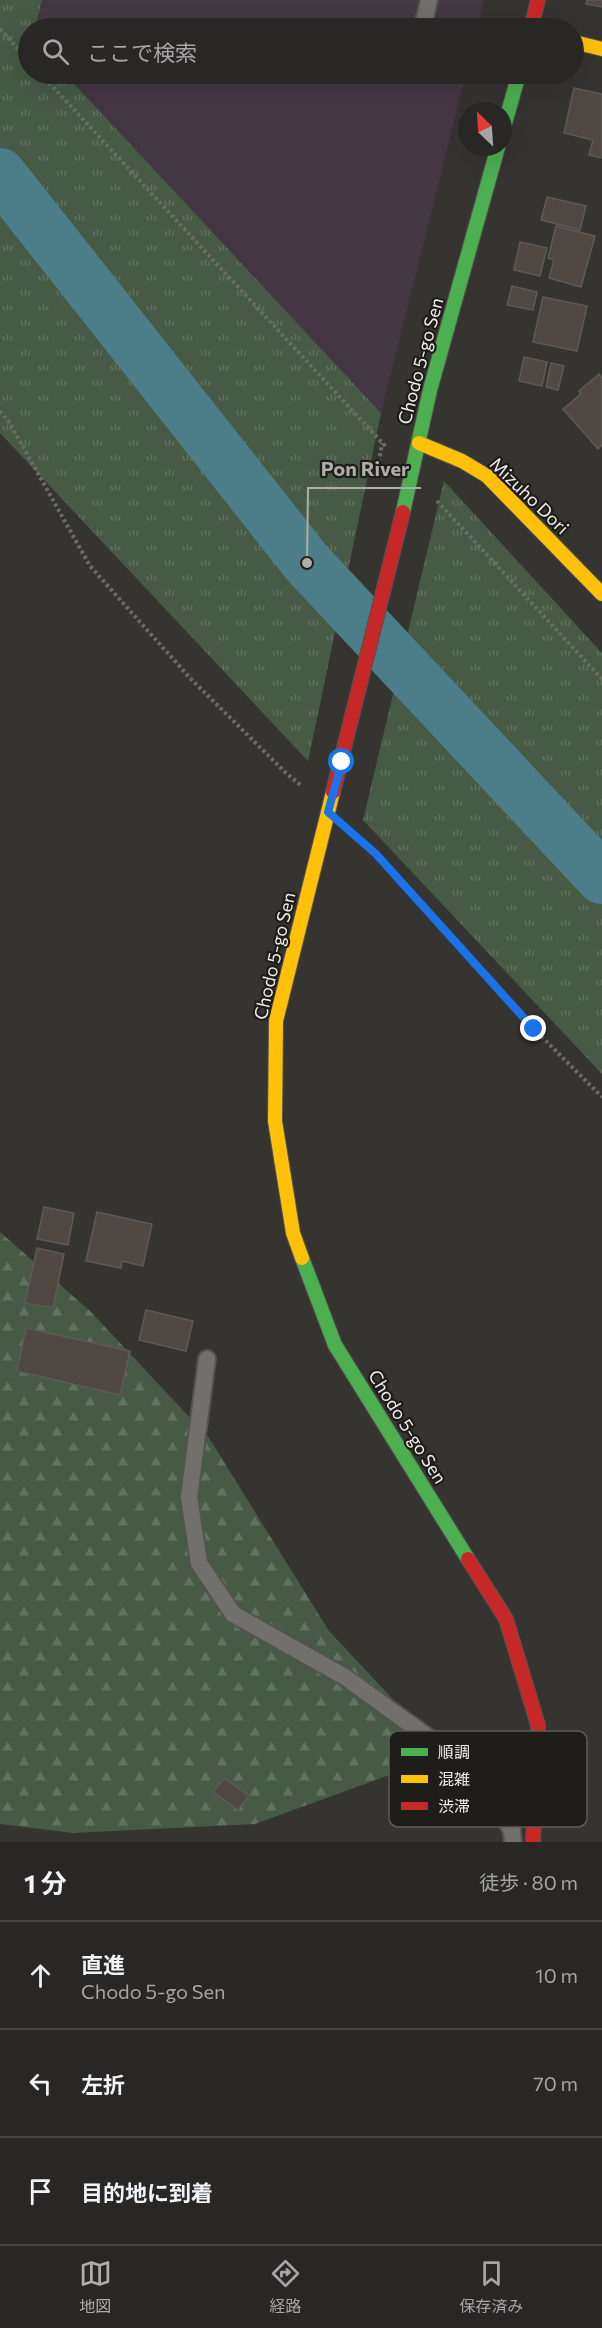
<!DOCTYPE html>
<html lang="ja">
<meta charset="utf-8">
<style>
:root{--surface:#282725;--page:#302f2d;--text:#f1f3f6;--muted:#a5a5a7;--line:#444442;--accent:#afada9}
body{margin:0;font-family:Commissioner,"Noto Sans JP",sans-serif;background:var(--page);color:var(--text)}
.compass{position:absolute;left:458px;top:102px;width:54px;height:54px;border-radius:50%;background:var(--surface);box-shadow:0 6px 24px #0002;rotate:335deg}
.stop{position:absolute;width:18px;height:18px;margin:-14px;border:4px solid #1a73e8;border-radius:50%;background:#fff}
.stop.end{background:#1a73e8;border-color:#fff;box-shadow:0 2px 6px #0008}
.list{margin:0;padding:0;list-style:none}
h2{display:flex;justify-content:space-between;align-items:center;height:78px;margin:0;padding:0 24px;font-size:26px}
h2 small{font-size:20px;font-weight:400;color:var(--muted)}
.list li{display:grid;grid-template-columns:39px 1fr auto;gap:18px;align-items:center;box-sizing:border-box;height:108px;padding:0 24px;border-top:2px solid var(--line)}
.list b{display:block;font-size:22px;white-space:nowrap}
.list p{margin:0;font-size:20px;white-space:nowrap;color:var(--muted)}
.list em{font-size:20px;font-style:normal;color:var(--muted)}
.icon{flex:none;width:33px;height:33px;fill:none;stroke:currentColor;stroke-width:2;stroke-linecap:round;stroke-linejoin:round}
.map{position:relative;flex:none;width:602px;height:1842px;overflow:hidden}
.search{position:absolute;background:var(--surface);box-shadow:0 6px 24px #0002;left:18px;right:18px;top:18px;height:66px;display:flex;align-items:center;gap:15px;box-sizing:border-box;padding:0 21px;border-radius:33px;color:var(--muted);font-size:22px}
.sheet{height:402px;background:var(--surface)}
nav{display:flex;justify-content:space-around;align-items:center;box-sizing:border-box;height:84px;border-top:2px solid var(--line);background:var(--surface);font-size:16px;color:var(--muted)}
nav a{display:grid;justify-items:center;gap:3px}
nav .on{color:var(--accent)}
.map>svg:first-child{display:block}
.commercial{fill:#443743}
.grass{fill:url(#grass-tufts)}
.forest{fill:url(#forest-firs)}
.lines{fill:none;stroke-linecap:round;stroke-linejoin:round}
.river{stroke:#4b7e88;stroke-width:52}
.building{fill:#504842;stroke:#5d5a59;stroke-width:1.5}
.lane-casing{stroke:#545350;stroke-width:20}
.fast-casing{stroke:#545350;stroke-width:16}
.slow-casing{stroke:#545350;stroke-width:16}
.jam-casing{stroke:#545350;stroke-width:16}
.path{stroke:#6c6b68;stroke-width:4;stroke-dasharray:3 3;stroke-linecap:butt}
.lane{stroke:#71706c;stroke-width:16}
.fast{stroke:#4caf50;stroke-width:14}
.slow{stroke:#ffc107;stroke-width:14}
.jam{stroke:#c62828;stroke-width:14}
.route{stroke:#1a73e8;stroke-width:8}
.labels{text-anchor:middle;stroke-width:4.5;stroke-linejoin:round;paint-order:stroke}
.street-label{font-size:18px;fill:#f0eeea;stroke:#1e1d1a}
.key{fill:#1e1d1a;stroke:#5d5c58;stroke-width:1.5}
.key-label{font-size:16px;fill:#f0eeea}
.leader{fill:none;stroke:#afada9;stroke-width:2}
.callout-dot{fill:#afada9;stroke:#1e1d1a;stroke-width:2}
.callout-label{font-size:20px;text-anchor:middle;font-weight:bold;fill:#afada9;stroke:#1e1d1a;stroke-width:4.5;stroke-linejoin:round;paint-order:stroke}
</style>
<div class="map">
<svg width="602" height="1842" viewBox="0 0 602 1842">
<defs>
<pattern id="grass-tufts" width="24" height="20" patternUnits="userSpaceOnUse" patternTransform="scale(1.5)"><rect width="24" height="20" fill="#465a46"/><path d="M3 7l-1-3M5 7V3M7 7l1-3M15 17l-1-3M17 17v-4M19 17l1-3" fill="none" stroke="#617261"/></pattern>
<pattern id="forest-firs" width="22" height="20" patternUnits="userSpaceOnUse" patternTransform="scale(1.5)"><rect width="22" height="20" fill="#465a46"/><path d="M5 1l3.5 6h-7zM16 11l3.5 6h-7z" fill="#617261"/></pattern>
</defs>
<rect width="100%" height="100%" fill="#363431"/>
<g class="commercial">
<polygon points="42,0 484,0 477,28 35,28"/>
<polygon points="65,74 466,74 381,413"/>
</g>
<g class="grass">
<polygon points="0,0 42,0 35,28 28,28 28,74 65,74 381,413 308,761 0,433"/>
<polygon points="444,481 602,653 602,1074 363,820"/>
</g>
<polygon class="forest" points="0,1232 91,1312 209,1438 329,1631 418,1726 395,1773 255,1824 73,1833 0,1824"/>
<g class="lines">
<polyline class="river" points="0,174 307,563 602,878"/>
</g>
<g class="building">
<polygon points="587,0 602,0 602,7 586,4"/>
<polygon points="574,88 602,94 602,158 589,155 593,140 564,133"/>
<polygon points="547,197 586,206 580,230 541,220"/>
<polygon points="556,226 595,236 581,287 549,278 554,260 548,258"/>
<polygon points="520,242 547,248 540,276 514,270"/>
<polygon points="512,286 537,292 533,310 507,305"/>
<polygon points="543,297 587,306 577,351 533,342"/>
<polygon points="524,357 547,362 542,386 519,381"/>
<polygon points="551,363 564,366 558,390 546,387"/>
<polygon points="599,374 602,378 602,445 598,449 563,409 581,394 579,391"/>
<polygon points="44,1207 74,1213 68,1245 37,1239"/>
<polygon points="97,1212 152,1224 143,1266 122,1261 121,1268 86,1261"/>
<polygon points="37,1248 64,1254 53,1308 25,1303"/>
<polygon points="146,1310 193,1321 186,1351 139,1340"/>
<polygon points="26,1328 130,1351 120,1395 17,1371"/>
<polygon points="224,1778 249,1796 238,1810 213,1792"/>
</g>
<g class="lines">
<defs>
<g id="lane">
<polyline points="429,0 423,26 435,28"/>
<polyline points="207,1359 189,1497 199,1563 233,1614 345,1677 479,1774 512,1831 513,1842"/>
</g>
<g id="fast">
<polyline points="503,130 519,74"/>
<polyline points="403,512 430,390 498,147"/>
<polyline points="302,1258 335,1345 468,1559"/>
</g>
<g id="slow">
<polyline points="574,42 602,49"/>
<polyline points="419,443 462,461 487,476 602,594"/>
<polyline points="302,1258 293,1233 275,1121 276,1021 333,792"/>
</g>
<g id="jam">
<polyline points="531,28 538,0"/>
<polyline points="333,792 403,512"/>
<polyline points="468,1559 506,1619 538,1725 533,1842"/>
</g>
</defs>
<use href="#lane" class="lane-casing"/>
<use href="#fast" class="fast-casing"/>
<use href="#slow" class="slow-casing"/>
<use href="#jam" class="jam-casing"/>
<g class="path">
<polyline points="0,29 28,60"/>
<polyline points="41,74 387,448"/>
<polyline points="0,411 9,422 90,566 190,678 287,774 302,786"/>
<polyline points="377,474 382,443"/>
<polyline points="437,501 602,679"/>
<polyline points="354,834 376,854 534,1029 602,1097"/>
</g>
<use href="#lane" class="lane"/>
<use href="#fast" class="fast"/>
<use href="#slow" class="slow"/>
<use href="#jam" class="jam"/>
</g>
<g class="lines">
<polyline class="route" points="342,762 328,812 376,854 534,1029"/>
</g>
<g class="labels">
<g class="street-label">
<text transform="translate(421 361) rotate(-75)" y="6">Chodo 5-go Sen</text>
<text transform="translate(529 496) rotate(44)" y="6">Mizuho Dori</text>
<text transform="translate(275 956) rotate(-77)" y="6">Chodo 5-go Sen</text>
<text transform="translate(407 1427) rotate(58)" y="6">Chodo 5-go Sen</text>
</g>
</g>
<rect x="389" y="1731" width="198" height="96" rx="9" class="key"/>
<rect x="401" y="1748" width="27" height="8" fill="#4caf50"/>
<rect x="401" y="1775" width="27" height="8" fill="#ffc107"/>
<rect x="401" y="1802" width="27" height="8" fill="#c62828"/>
<g class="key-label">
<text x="438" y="1758">順調</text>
<text x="438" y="1785">混雑</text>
<text x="438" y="1812">渋滞</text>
</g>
<path class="leader" d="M307 563L308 488H421"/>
<circle class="callout-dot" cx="307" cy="563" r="6"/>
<g class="callout-label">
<text x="365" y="476">Pon River</text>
</g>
</svg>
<svg class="compass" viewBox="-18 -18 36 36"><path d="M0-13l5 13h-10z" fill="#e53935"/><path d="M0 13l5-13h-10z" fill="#a5a5a7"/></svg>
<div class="stop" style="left:342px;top:762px"></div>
<div class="stop end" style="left:534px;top:1029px"></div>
<div class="search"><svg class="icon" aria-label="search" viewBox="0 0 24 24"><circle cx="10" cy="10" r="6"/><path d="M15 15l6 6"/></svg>ここで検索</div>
</div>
<section class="sheet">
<h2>1 分<small>徒歩 · 80 m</small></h2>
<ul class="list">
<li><svg class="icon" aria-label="ahead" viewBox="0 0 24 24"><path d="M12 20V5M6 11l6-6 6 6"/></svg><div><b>直進</b><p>Chodo 5-go Sen</p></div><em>10 m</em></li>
<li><svg class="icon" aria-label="left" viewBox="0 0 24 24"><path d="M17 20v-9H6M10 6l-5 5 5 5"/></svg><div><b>左折</b></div><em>70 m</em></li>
<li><svg class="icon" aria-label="arrive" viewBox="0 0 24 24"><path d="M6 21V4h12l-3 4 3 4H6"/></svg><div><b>目的地に到着</b></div></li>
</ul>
</section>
<nav>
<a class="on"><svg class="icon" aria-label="map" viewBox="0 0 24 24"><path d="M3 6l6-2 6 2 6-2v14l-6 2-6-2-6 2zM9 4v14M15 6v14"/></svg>地図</a>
<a><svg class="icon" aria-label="directions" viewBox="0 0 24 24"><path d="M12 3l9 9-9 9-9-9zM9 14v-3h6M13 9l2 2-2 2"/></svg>経路</a>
<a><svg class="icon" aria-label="saved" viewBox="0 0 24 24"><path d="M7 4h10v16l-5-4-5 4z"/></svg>保存済み</a>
</nav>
